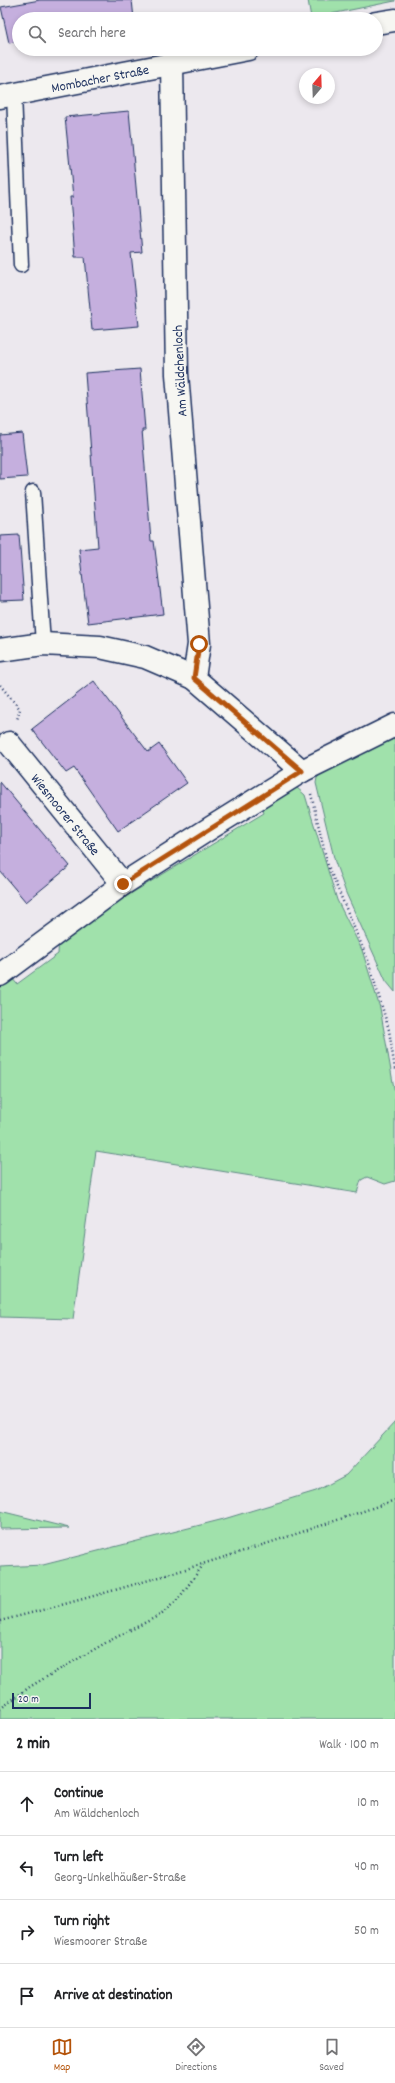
<!DOCTYPE html>
<meta charset="utf-8">
<style>
:root{--surface:#fff;--page:#f6f6f6;--text:#202124;--muted:#757577;--line:#e0e0e0;--accent:#b45309}
body{margin:0;font-family:Dekko,sans-serif;background:var(--page);color:var(--text)}
.compass{position:absolute;left:299px;top:68px;width:36px;height:36px;border-radius:50%;background:var(--surface);box-shadow:0 2px 6px #0003;rotate:19deg}
.scale{position:absolute;left:12px;bottom:10px;width:79px;box-sizing:border-box;padding-left:4px;border:2px solid #1b2f5e;border-top:0;font-size:11px;line-height:14px;white-space:nowrap;color:#1b2f5e;-webkit-text-stroke:3px #f6f6f2;paint-order:stroke}
.stop{position:absolute;width:12px;height:12px;margin:-9px;border:3px solid #b45309;border-radius:50%;background:#fff}
.stop.end{background:#b45309;border-color:#fff;box-shadow:0 1px 4px #0008}
.list{margin:0;padding:0;list-style:none}
h2{display:flex;justify-content:space-between;align-items:center;height:52px;margin:0;padding:0 16px;font-size:17px}
h2 small{font-size:13px;font-weight:400;color:var(--muted)}
.list li{display:grid;grid-template-columns:26px 1fr auto;gap:12px;align-items:center;box-sizing:border-box;height:64px;padding:0 16px;border-top:1px solid var(--line)}
.list b{display:block;font-size:15px;white-space:nowrap}
.list p{margin:0;font-size:13px;white-space:nowrap;color:var(--muted)}
.list em{font-size:13px;font-style:normal;color:var(--muted)}
.icon{flex:none;width:22px;height:22px;fill:none;stroke:currentColor;stroke-width:2;stroke-linecap:round;stroke-linejoin:round}
.map{position:relative;flex:none;width:395px;height:1719px;overflow:hidden}
.search{position:absolute;background:var(--surface);box-shadow:0 2px 6px #0003;left:12px;right:12px;top:12px;height:44px;display:flex;align-items:center;gap:10px;box-sizing:border-box;padding:0 14px;border-radius:22px;color:var(--muted);font-size:15px}
.sheet{height:308px;background:var(--surface)}
nav{display:flex;justify-content:space-around;align-items:center;box-sizing:border-box;height:56px;border-top:1px solid var(--line);background:var(--surface);font-size:11px;color:var(--muted)}
nav a{display:grid;justify-items:center;gap:2px}
nav .on{color:var(--accent)}
.map>svg:first-child{display:block}
.green{fill:#a0e1ab;stroke:#5e8884}
.building{fill:#c5afde;stroke:#1b2f5e}
.lines{fill:none;stroke-linecap:round;stroke-linejoin:round}
.lane-casing{stroke:#1b2f5e;stroke-width:17}
.street-casing{stroke:#1b2f5e;stroke-width:25}
.path{stroke:#1b2f5e;stroke-width:2.5;stroke-dasharray:1 3;stroke-linecap:butt}
.lane{stroke:#f6f6f2;stroke-width:14}
.street{stroke:#f6f6f2;stroke-width:22}
.route{stroke:#b45309;stroke-width:5}
.labels{text-anchor:middle;stroke-width:4;stroke-linejoin:round;paint-order:stroke}
.street-label{font-size:14px;fill:#1b2f5e;stroke:#f6f6f2}
</style>
<div class="map">
<svg width="395" height="1719" viewBox="0 0 395 1719">
<rect width="100%" height="100%" fill="#ece8ee"/>
<filter id="ink" filterUnits="userSpaceOnUse"><feTurbulence type="fractalNoise" baseFrequency=".025" numOctaves="2"/><feDisplacementMap in="SourceGraphic" scale="8" xChannelSelector="R" yChannelSelector="G"/><feConvolveMatrix kernelMatrix="1 2 1 2 8 2 1 2 1" color-interpolation-filters="sRGB"/></filter>
<g filter="url(#ink)">
<g class="green">
<polygon points="308,0 395,0 395,1 311,18"/>
<polygon points="395,738 395,992 386,981 346,893 335,862 316,783 317,778 323,772"/>
<polygon points="296,787 305,795 337,900 362,950 380,1008 395,1094 395,1181 385,1184 367,1177 361,1180 357,1193 96,1151 73,1319 0,1317 0,985 11,977 17,984 58,954 59,937 264,813 261,806"/>
<polygon points="395,1422 395,1719 0,1719 0,1567 43,1565 224,1519 316,1491 346,1475"/>
<polygon points="0,1511 69,1528 0,1529"/>
</g>
<g class="building">
<polygon points="40,0 132,0 134,19 19,19 19,41 9,43 1,7"/>
<polygon points="32,49 58,49 33,54"/>
<polygon points="129,111 142,252 131,253 139,326 92,330 85,257 75,257 70,197 73,197 65,117"/>
<polygon points="140,369 145,430 142,430 151,541 154,541 163,614 88,623 79,549 98,547 85,373"/>
<polygon points="22,433 27,477 0,479 0,435"/>
<polygon points="19,535 24,600 0,601 0,536"/>
<polygon points="94,681 148,752 159,744 187,783 118,831 74,768 66,773 32,729"/>
<polygon points="0,782 70,866 26,902 0,871"/>
</g>
<g class="lines">
<defs>
<g id="lane">
<polyline points="14,94 21,265"/>
<polyline points="33,492 43,644"/>
</g>
<g id="street">
<polyline points="376,23 395,20"/>
<polyline points="172,64 177,374 199,644 194,678"/>
<polyline points="0,97 248,49"/>
<polyline points="0,650 43,644 100,647 145,657 194,678 302,771"/>
<polyline points="9,743 123,884"/>
<polyline points="0,975 123,884 212,827 302,771 395,725"/>
</g>
</defs>
<use href="#lane" class="lane-casing"/>
<use href="#street" class="street-casing"/>
<g class="path">
<polyline points="0,685 20,709 17,720"/>
<polyline points="311,794 328,866 368,960 389,1030 395,1070"/>
<path d="M0,1621C134,1587 265,1546 395,1500"/>
<polyline points="0,1709 31,1686 107,1642 162,1614 179,1598 203,1565"/>
</g>
<use href="#lane" class="lane"/>
<use href="#street" class="street"/>
</g>
</g>
<g class="lines" filter="url(#ink)">
<polyline class="route" points="123,884 302,771 194,678 199,644"/>
</g>
<g class="labels">
<g class="street-label">
<text transform="translate(100 78) rotate(-11)" y="5">Mombacher Straße</text>
<text transform="translate(179 371) rotate(-93)" y="5">Am Wäldchenloch</text>
<text transform="translate(66 814) rotate(51)" y="5">Wiesmoorer Straße</text>
</g>
</g>
</svg>
<svg class="compass" viewBox="-18 -18 36 36"><path d="M0-13l5 13h-10z" fill="#e53935"/><path d="M0 13l5-13h-10z" fill="#757577"/></svg>
<div class="scale">20 m</div>
<div class="stop" style="left:199px;top:644px"></div>
<div class="stop end" style="left:123px;top:884px"></div>
<div class="search"><svg class="icon" aria-label="search" viewBox="0 0 24 24"><circle cx="10" cy="10" r="6"/><path d="M15 15l6 6"/></svg>Search here</div>
</div>
<section class="sheet">
<h2>2 min<small>Walk · 100 m</small></h2>
<ul class="list">
<li><svg class="icon" aria-label="ahead" viewBox="0 0 24 24"><path d="M12 20V5M6 11l6-6 6 6"/></svg><div><b>Continue</b><p>Am Wäldchenloch</p></div><em>10 m</em></li>
<li><svg class="icon" aria-label="left" viewBox="0 0 24 24"><path d="M17 20v-9H6M10 6l-5 5 5 5"/></svg><div><b>Turn left</b><p>Georg-Unkelhäußer-Straße</p></div><em>40 m</em></li>
<li><svg class="icon" aria-label="right" viewBox="0 0 24 24"><path d="M7 20v-9h11M14 6l5 5-5 5"/></svg><div><b>Turn right</b><p>Wiesmoorer Straße</p></div><em>50 m</em></li>
<li><svg class="icon" aria-label="arrive" viewBox="0 0 24 24"><path d="M6 21V4h12l-3 4 3 4H6"/></svg><div><b>Arrive at destination</b></div></li>
</ul>
</section>
<nav>
<a class="on"><svg class="icon" aria-label="map" viewBox="0 0 24 24"><path d="M3 6l6-2 6 2 6-2v14l-6 2-6-2-6 2zM9 4v14M15 6v14"/></svg>Map</a>
<a><svg class="icon" aria-label="directions" viewBox="0 0 24 24"><path d="M12 3l9 9-9 9-9-9zM9 14v-3h6M13 9l2 2-2 2"/></svg>Directions</a>
<a><svg class="icon" aria-label="saved" viewBox="0 0 24 24"><path d="M7 4h10v16l-5-4-5 4z"/></svg>Saved</a>
</nav>
